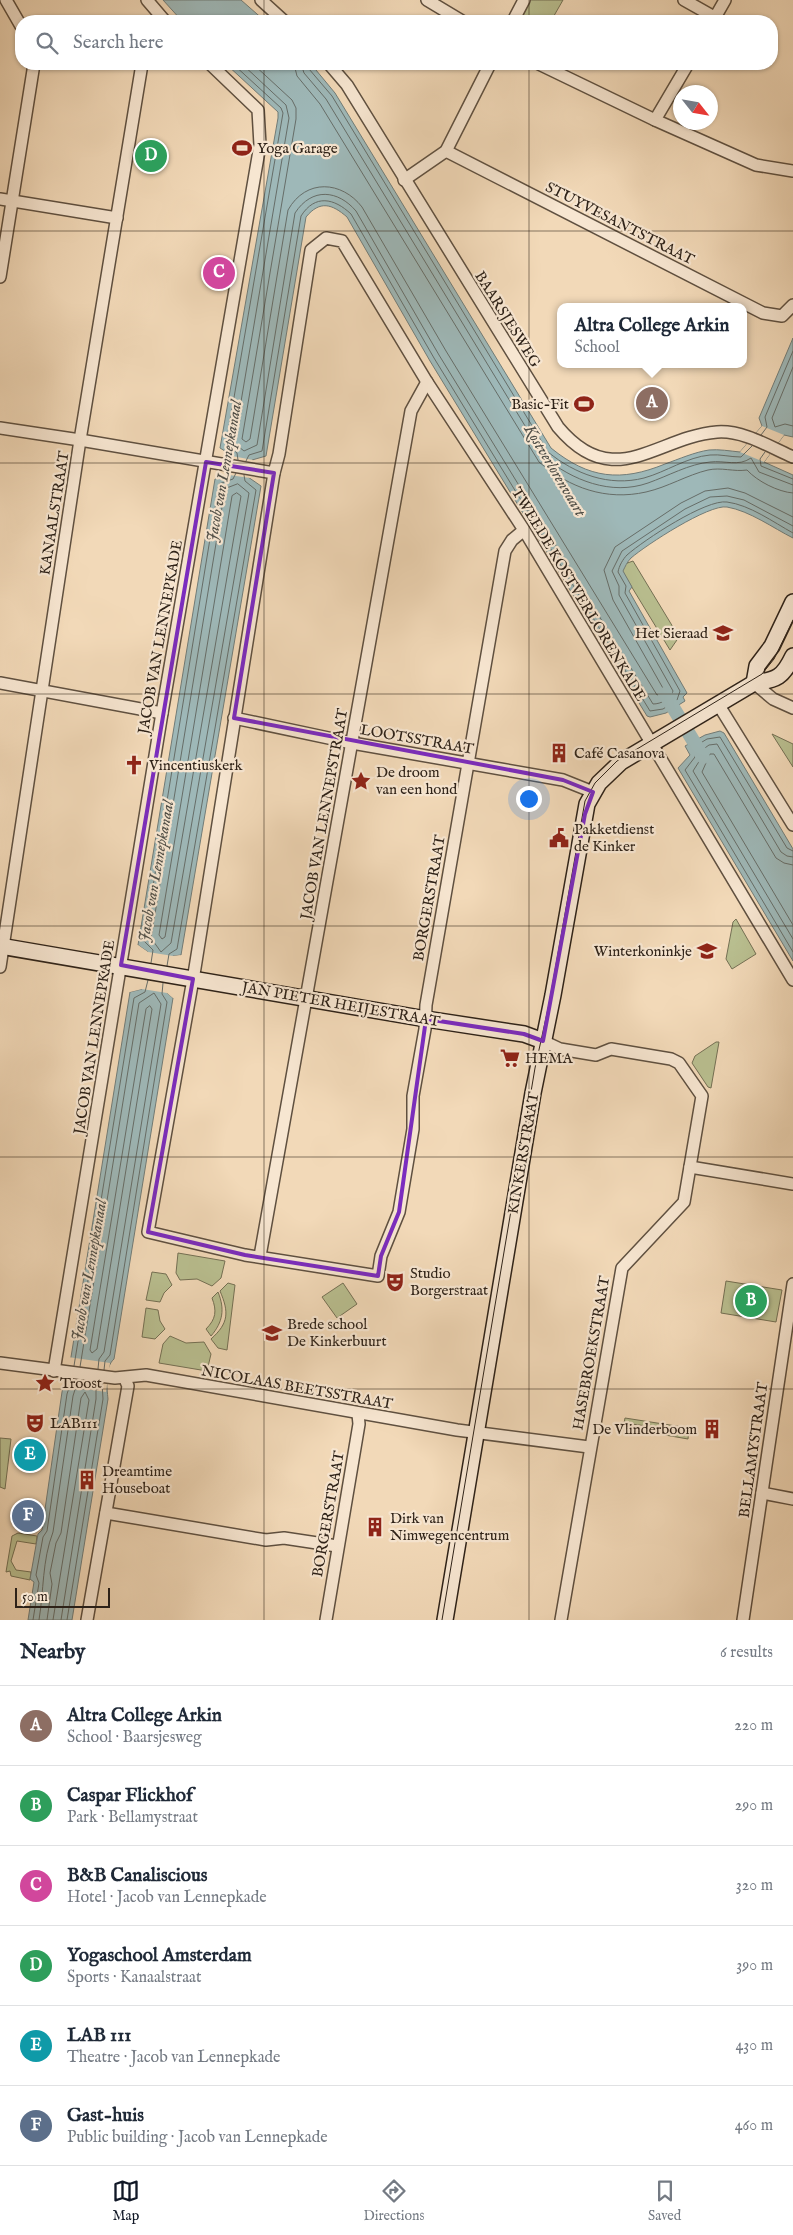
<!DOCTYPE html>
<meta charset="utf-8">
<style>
:root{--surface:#fff;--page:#f2f2f3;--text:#1f2937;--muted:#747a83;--line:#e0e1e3;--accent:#111827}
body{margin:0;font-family:"IM FELL English",serif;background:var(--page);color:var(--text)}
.compass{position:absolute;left:673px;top:85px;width:45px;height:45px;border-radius:50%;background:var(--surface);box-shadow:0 1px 4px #0004;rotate:121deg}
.scale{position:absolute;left:15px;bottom:12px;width:95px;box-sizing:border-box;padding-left:5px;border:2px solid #2e2218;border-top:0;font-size:14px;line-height:18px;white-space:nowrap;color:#2e2218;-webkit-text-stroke:4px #f7e6d1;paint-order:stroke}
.you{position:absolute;left:528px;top:798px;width:18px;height:18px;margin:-12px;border:4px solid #fff;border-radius:50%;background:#1a73e8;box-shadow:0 0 0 8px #1a73e833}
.badge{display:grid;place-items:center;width:32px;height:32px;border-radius:50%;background:var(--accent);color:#fff;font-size:16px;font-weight:700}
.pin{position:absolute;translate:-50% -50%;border:2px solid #fff;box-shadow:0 1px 5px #0006}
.popup{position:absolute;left:557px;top:303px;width:190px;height:65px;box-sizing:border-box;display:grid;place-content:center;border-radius:10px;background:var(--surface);filter:drop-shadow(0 1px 4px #0005);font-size:16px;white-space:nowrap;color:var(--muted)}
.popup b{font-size:19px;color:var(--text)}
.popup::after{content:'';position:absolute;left:50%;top:100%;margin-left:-10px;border:10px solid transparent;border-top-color:var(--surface)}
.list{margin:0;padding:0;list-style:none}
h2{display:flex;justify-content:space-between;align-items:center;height:65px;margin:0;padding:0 20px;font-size:21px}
h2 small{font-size:16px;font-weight:400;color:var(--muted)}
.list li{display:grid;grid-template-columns:32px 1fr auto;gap:15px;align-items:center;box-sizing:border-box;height:80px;padding:0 20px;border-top:1px solid var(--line)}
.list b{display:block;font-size:19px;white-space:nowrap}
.list p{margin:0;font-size:16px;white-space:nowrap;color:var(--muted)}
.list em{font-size:16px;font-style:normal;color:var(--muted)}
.icon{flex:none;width:28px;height:28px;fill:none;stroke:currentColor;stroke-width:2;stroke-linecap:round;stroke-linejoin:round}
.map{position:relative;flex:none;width:793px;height:1620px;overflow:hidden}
.search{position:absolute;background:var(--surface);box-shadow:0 1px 4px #0004;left:15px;right:15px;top:15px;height:55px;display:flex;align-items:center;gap:12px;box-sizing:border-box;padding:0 18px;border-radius:20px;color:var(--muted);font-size:19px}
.sheet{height:545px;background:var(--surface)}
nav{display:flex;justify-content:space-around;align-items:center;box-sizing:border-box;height:70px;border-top:1px solid var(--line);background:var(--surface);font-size:14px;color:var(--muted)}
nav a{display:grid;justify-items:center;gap:2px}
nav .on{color:var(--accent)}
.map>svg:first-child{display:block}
.green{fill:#b9bf90;stroke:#747054}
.water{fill:#9eb8b8;stroke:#717c78}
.pier{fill:#f2d9b8}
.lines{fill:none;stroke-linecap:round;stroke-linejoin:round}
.shore{stroke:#666d68;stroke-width:1}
.canal{stroke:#9eb8b8;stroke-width:14}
.street-casing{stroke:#5f5040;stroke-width:14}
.secondary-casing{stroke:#2e2218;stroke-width:18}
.street{stroke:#f7e6d1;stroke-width:11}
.secondary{stroke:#f7e6d1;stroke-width:15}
.tram{stroke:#2e2218;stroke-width:1}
.marked{fill:none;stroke:#7b2cbf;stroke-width:4;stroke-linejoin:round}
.grid{fill:none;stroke:#2e2218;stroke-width:1;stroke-opacity:0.55}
.labels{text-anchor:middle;stroke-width:4.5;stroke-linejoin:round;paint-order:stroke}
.poi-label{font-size:15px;fill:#2e2218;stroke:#f7e6d1;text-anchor:start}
.street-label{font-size:15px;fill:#2e2218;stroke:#f7e6d1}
.water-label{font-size:16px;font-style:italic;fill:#504f48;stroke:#f7e6d1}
</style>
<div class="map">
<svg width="793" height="1620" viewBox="0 0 793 1620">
<rect width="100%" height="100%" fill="#f2d9b8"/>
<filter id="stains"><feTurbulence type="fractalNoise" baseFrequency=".004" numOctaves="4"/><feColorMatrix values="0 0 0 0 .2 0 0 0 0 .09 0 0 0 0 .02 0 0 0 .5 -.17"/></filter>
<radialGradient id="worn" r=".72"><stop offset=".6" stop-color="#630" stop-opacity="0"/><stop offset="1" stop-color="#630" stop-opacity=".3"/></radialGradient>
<g class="green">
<polygon points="530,0 563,0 551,21 519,21"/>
<polygon points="633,561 679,637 670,650 619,566"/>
<polygon points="772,734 793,744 793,767"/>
<polygon points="736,919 756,954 732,969 726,959 733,922"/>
<polygon points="716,1042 719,1042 711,1088 708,1087 692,1063 695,1056"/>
<polygon points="178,1253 225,1261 221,1278 212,1286 197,1279 180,1280 176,1273"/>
<polygon points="152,1272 166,1274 172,1285 164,1293 160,1302 146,1300"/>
<polygon points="726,1281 782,1290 776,1322 721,1313"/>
<path d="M228,1283L235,1285L227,1350L218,1348L211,1339C229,1323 229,1312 220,1291Z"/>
<polygon points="343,1283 357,1304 337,1318 322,1297"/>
<path d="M218,1292C225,1309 223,1322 211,1336L206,1329C216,1319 217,1311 212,1298Z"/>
<polygon points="146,1308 158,1310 160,1321 165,1329 155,1339 142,1337"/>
<polygon points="170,1336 186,1343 204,1342 211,1354 207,1371 159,1363 163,1344"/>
<polygon points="625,1418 689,1428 688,1439 665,1435 662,1428 624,1423"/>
<polygon points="0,1438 11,1439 5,1489 0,1487"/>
<polygon points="18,1533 37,1536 36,1544 17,1541 11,1561 16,1570 31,1572 30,1580 11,1576 10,1571 6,1572 12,1536"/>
</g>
<g class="water">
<polygon points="163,0 241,0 265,21 182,21"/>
<path d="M226,64H311L335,93L551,448C589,479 621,482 665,464C679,459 695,452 709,450C719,449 730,451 740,452L762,426L759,418L793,338V437L784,435L764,462L793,475V538C773,528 750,511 727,507C709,504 646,545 631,558C627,562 625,567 623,571L632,587L629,591L687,693L683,697L685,701L666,713L650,717L647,716L430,361L347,217C332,204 320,200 306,217L266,456L252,460L248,477L261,486L181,955L173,956L167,993L173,998L114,1359C104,1368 107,1388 108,1399L72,1620H28L34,1582L30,1579L38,1534L42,1530L62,1392L71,1357L130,992L142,989L148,952L138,945L215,479L230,475L233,456L220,448L278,118V112Z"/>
<polygon points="720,731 724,733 793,849 793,961 678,768 690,755 685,746 705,735"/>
</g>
<g class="pier">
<polygon points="762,426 784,435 764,462 740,452"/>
<polygon points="232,456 253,460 250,478 229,475"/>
<polygon points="138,945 148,952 173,956 181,955 180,957 175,958 169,992 174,995 173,998 167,993 142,989 130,992 130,990 140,987 145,953 138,947"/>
<polygon points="68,1357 110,1363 106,1392 64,1386"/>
</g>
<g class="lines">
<g class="shore">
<polyline points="233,64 281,108 283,113 226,444 237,453 238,460"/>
<path d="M242,64L286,105L289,118L234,443L244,451L257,445L295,213C312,187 338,190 356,211L439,355L653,704C661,704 671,699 673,691L619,595V586L612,571L622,551L685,509L710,497L727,496L744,500L793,526"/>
<path d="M253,64L292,100L296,108V119L242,439L246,442L250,439L288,210C306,178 342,181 362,207L446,351L657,695L663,693L664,690L613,600L604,570L615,547L681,503L705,491L728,488L745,493L793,517"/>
<path d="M294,64L297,76L320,104L539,462C570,488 606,501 646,492C668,487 687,475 708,470C721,467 734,472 747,470C757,481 778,492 793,493"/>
<path d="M301,64L304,73L326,99L544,457C572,480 611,496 648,483C668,476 689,464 710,462C725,460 738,467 751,458L759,472L793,485"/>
<path d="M307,64L309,69L332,96L548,452C575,474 609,487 644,478C666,472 687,457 710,455C720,454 730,457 741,457L752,446"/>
<polyline points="793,367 772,418 775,427 785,424 793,426"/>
<polyline points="761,435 767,427 765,417 793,351"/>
<polyline points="765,452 760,459 761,466 793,479"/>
<path d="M246,461L249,455L262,451L301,216C315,194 334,198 351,214L434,358L650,711L663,709L677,700L680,691L625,593L626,586L618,572C619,566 623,559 627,555C644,540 706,499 727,502C750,505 773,522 793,533"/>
<polygon points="238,484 249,493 171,943 161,952 151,938 225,489"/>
<polygon points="237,493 241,496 165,937 162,939 159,935 232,496"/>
<polyline points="793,851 787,848 720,737 707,739 694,747 695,757 685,770 793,952"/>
<polyline points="793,857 787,856 781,852 717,744 709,745 702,750 700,760 693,771 793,939"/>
<polyline points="793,865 784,863 776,858 714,754 710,754 702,772 793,925"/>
<polyline points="151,963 153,950 144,941 219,484 233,479 236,473"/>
<polyline points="167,966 169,954 177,949 256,490 245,481 244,475"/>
<polygon points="150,1006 152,1009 97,1349 92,1353 90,1350 146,1009"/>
<polyline points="74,1366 134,998 145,992 148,980"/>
<polyline points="80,1367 139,1003 154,993 161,1004 104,1352 99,1359 98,1369"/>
<polyline points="104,1370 105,1361 110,1355 167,1002 162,994 163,983"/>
<polyline points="33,1620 39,1583 36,1575 43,1537 47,1531 67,1394 72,1379"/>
<path d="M39,1620C44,1590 42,1561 53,1532L73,1396L78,1380"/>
<polyline points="47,1620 52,1584 50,1573 56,1543 61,1533 81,1398 85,1392 89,1400 53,1620"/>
<polyline points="61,1620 96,1399 96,1382"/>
<polyline points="67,1620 103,1399 102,1383"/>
</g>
<polyline class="canal" points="665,694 703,757"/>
<defs>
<g id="street">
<polyline points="6,0 21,26"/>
<polyline points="147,0 165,21"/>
<polyline points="261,0 284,21"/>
<polyline points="427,0 462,21"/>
<polyline points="684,0 716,18"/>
<polyline points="513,21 524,0"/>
<polyline points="713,21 725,0"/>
<path d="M329,64L347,85L558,427C614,494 656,437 717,432C743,430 770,447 793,457"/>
<polyline points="539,64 655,120 756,165 793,171"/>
<polyline points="655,120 688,64"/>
<polyline points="446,151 763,313 782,316 793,305"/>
<polyline points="404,180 446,151 490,64"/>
<polyline points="0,199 117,218"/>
<polyline points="0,277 34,64"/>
<polyline points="0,428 80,440 274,473"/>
<polyline points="524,530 512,540 505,551 426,1005 425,1029 413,1096 413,1129 399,1212 381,1256 378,1276 245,1255 148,1232 195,968 274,473 279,454 311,250 326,238 342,241 427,382 524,530 793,980"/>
<polyline points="0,683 162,713"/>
<polyline points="754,683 773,699 793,708"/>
<polyline points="718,704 793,825"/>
<polyline points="234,718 352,743 563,780 593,792"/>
<polyline points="0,967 80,440 142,64"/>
<polyline points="543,1041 560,1049 596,1055 611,1049 671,1059 679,1063 702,1096 684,1202 622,1268 561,1620"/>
<polyline points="690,1167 793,1184"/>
<polyline points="260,1256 411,411 427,382"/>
<polyline points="0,1363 115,1378 146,1375 457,1430 589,1447"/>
<polyline points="54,1371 162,713 260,145 258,110 210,64"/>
<polyline points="762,1493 793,1499"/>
<polyline points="106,1513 266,1540 284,1538 337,1546"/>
<polyline points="87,1620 128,1386 125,1379"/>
<polyline points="326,1620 359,1424 358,1414"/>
<polyline points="743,1620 793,1284"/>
</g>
<g id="secondary">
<polyline points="754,683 757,666 772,646 793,602"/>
<polyline points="0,946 426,1019 524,1034 543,1041"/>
<path d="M445,1620L533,1093L553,995L587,804L599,783L621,762L754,683C777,680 783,677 793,656"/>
</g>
</defs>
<use href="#street" class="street-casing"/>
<use href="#secondary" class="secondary-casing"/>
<use href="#street" class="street"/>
<use href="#secondary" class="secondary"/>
<polyline class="tram" points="442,1620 535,1068 549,1004 585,801 595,783 617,761 762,674 774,659 793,620"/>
</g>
<path class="marked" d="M206,462L274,473L234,718L563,780L593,792L585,814L543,1041L524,1034L426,1019L399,1212L381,1256L378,1276L245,1255L148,1232L193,979L121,965Z"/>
<path class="grid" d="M264,0V21M529,0V21M264,64V1620M529,64V1620M0,231H793M0,463H793M0,694H793M0,926H793M0,1157H793M0,1389H793"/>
<defs>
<symbol id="stadium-bare" viewBox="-9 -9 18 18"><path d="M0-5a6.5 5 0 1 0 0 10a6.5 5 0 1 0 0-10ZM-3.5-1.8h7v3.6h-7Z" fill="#8f2418" stroke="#f7e6d1" stroke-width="2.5" paint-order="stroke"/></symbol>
<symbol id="school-bare" viewBox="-9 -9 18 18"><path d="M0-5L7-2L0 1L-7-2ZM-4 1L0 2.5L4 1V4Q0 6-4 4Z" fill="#8f2418" stroke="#f7e6d1" stroke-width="2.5" paint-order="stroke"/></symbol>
<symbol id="building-bare" viewBox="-9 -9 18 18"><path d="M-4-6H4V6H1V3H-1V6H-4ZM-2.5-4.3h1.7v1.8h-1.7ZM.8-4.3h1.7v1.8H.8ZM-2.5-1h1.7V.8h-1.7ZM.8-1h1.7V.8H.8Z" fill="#8f2418" stroke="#f7e6d1" stroke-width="2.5" paint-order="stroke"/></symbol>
<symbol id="church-bare" viewBox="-9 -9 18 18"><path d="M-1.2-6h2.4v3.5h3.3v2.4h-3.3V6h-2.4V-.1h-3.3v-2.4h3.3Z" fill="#8f2418" stroke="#f7e6d1" stroke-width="2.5" paint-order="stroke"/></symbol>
<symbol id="sight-bare" viewBox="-9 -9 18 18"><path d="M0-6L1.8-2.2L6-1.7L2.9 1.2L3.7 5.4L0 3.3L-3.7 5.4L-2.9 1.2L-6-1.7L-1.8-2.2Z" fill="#8f2418" stroke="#f7e6d1" stroke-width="2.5" paint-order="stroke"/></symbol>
<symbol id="civic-bare" viewBox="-9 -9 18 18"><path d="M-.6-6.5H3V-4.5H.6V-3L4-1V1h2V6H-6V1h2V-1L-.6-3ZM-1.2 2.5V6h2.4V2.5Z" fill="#8f2418" stroke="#f7e6d1" stroke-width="2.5" paint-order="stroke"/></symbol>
<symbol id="supermarket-bare" viewBox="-9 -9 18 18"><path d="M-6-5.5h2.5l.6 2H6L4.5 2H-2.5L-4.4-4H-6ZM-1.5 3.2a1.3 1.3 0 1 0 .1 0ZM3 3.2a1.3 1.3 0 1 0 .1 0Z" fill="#8f2418" stroke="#f7e6d1" stroke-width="2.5" paint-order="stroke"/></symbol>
<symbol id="theatre-bare" viewBox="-9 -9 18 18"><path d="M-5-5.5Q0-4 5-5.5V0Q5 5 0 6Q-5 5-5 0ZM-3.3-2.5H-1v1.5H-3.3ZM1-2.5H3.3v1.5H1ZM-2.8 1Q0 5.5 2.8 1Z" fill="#8f2418" stroke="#f7e6d1" stroke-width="2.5" paint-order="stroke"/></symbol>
</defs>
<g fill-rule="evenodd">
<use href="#stadium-bare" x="228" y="134" width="28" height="28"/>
<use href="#stadium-bare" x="570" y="390" width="28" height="28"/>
<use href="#school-bare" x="709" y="619" width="28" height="28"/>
<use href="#building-bare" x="545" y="739" width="28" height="28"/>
<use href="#church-bare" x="120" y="751" width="28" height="28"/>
<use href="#sight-bare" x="347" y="767" width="28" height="28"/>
<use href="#civic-bare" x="545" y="824" width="28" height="28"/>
<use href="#school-bare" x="693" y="937" width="28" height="28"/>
<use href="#supermarket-bare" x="496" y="1044" width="28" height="28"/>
<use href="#theatre-bare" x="381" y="1268" width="28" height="28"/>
<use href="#school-bare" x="258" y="1319" width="28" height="28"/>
<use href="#sight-bare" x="31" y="1369" width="28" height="28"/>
<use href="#theatre-bare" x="21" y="1409" width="28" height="28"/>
<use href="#building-bare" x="698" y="1415" width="28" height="28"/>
<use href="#building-bare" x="73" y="1466" width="28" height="28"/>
<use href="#building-bare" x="361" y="1513" width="28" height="28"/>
</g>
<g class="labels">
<g class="poi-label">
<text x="257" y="153">Yoga Garage</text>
<text x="569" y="409" text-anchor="end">Basic-Fit</text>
<text x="708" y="638" text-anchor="end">Het Sieraad</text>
<text x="574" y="758">Café Casanova</text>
<text x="149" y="770">Vincentiuskerk</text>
<text x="376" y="777">De droom<tspan x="376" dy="17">van een hond</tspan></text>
<text x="574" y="834">Pakketdienst<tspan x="574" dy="17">de Kinker</tspan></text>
<text x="692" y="956" text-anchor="end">Winterkoninkje</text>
<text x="525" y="1063">HEMA</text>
<text x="410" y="1278">Studio<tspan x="410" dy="17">Borgerstraat</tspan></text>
<text x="287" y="1329">Brede school<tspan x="287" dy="17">De Kinkerbuurt</tspan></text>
<text x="60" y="1388">Troost</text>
<text x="50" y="1428">LAB111</text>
<text x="697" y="1434" text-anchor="end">De Vlinderboom</text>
<text x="102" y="1476">Dreamtime<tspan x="102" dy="17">Houseboat</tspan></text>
<text x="390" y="1523">Dirk van<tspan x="390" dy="17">Nimwegencentrum</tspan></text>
</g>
<g class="street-label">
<text transform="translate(620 223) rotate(27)" y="5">STUYVESANTSTRAAT</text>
<text transform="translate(508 319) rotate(58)" y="5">BAARSJESWEG</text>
<text transform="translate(54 513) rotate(-81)" y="5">KANAALSTRAAT</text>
<text transform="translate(579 594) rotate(59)" y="5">TWEEDE KOSTVERLORENKADE</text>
<text transform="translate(160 637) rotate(-80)" y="5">JACOB VAN LENNEPKADE</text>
<text transform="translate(417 739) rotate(10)" y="5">LOOTSSTRAAT</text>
<text transform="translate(324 814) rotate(-80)" y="5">JACOB VAN LENNEPSTRAAT</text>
<text transform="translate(429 898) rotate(-80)" y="5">BORGERSTRAAT</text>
<text transform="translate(341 1004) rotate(10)" y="5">JAN PIETER HEIJESTRAAT</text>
<text transform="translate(94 1037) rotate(-81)" y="5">JACOB VAN LENNEPKADE</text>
<text transform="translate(523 1153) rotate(-80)" y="5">KINKERSTRAAT</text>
<text transform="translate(591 1353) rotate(-80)" y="5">HASEBROEKSTRAAT</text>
<text transform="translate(297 1387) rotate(10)" y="5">NICOLAAS BEETSSTRAAT</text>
<text transform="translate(753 1450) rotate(-82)" y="5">BELLAMYSTRAAT</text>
<text transform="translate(328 1514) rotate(-80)" y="5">BORGERSTRAAT</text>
</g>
<g class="water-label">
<text transform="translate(556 470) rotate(59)" y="6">Kostverlorenvaart</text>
<text transform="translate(223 471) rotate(-80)" y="6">Jacob van Lennepkanaal</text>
<text transform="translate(155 871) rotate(-80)" y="6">Jacob van Lennepkanaal</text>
<text transform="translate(88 1270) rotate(-80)" y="6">Jacob van Lennepkanaal</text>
</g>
</g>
<rect width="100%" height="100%" filter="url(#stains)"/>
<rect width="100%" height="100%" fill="url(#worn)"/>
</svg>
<svg class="compass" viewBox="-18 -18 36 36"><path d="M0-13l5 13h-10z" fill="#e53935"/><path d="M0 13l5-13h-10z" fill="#747a83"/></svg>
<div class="scale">50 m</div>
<div class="you"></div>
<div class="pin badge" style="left:652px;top:403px;background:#8d6e63">A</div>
<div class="popup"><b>Altra College Arkin</b>School</div>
<div class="pin badge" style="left:751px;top:1301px;background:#2e9e5b">B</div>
<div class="pin badge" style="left:219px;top:273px;background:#d1479c">C</div>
<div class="pin badge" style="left:151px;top:156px;background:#2e9e5b">D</div>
<div class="pin badge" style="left:30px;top:1455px;background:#0f9aa8">E</div>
<div class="pin badge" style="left:28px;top:1516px;background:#5c6f8a">F</div>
<div class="search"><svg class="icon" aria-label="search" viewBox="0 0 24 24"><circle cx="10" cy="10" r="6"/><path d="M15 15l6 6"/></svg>Search here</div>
</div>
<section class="sheet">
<h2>Nearby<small>6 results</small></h2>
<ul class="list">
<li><span class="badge" style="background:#8d6e63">A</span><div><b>Altra College Arkin</b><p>School · Baarsjesweg</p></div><em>220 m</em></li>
<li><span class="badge" style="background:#2e9e5b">B</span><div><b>Caspar Flickhof</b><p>Park · Bellamystraat</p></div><em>290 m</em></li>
<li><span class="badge" style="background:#d1479c">C</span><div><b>B&amp;B Canaliscious</b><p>Hotel · Jacob van Lennepkade</p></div><em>320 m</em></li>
<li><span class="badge" style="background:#2e9e5b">D</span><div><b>Yogaschool Amsterdam</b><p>Sports · Kanaalstraat</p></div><em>390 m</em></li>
<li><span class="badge" style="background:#0f9aa8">E</span><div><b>LAB 111</b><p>Theatre · Jacob van Lennepkade</p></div><em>430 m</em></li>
<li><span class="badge" style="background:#5c6f8a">F</span><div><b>Gast-huis</b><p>Public building · Jacob van Lennepkade</p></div><em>460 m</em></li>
</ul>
</section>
<nav>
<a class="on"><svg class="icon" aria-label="map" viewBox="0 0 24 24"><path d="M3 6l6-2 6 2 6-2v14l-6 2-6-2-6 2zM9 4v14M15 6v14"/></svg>Map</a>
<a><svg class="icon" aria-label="directions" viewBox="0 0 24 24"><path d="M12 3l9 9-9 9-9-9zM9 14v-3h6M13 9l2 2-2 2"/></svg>Directions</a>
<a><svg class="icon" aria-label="saved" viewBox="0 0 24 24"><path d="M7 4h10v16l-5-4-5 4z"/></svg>Saved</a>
</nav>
